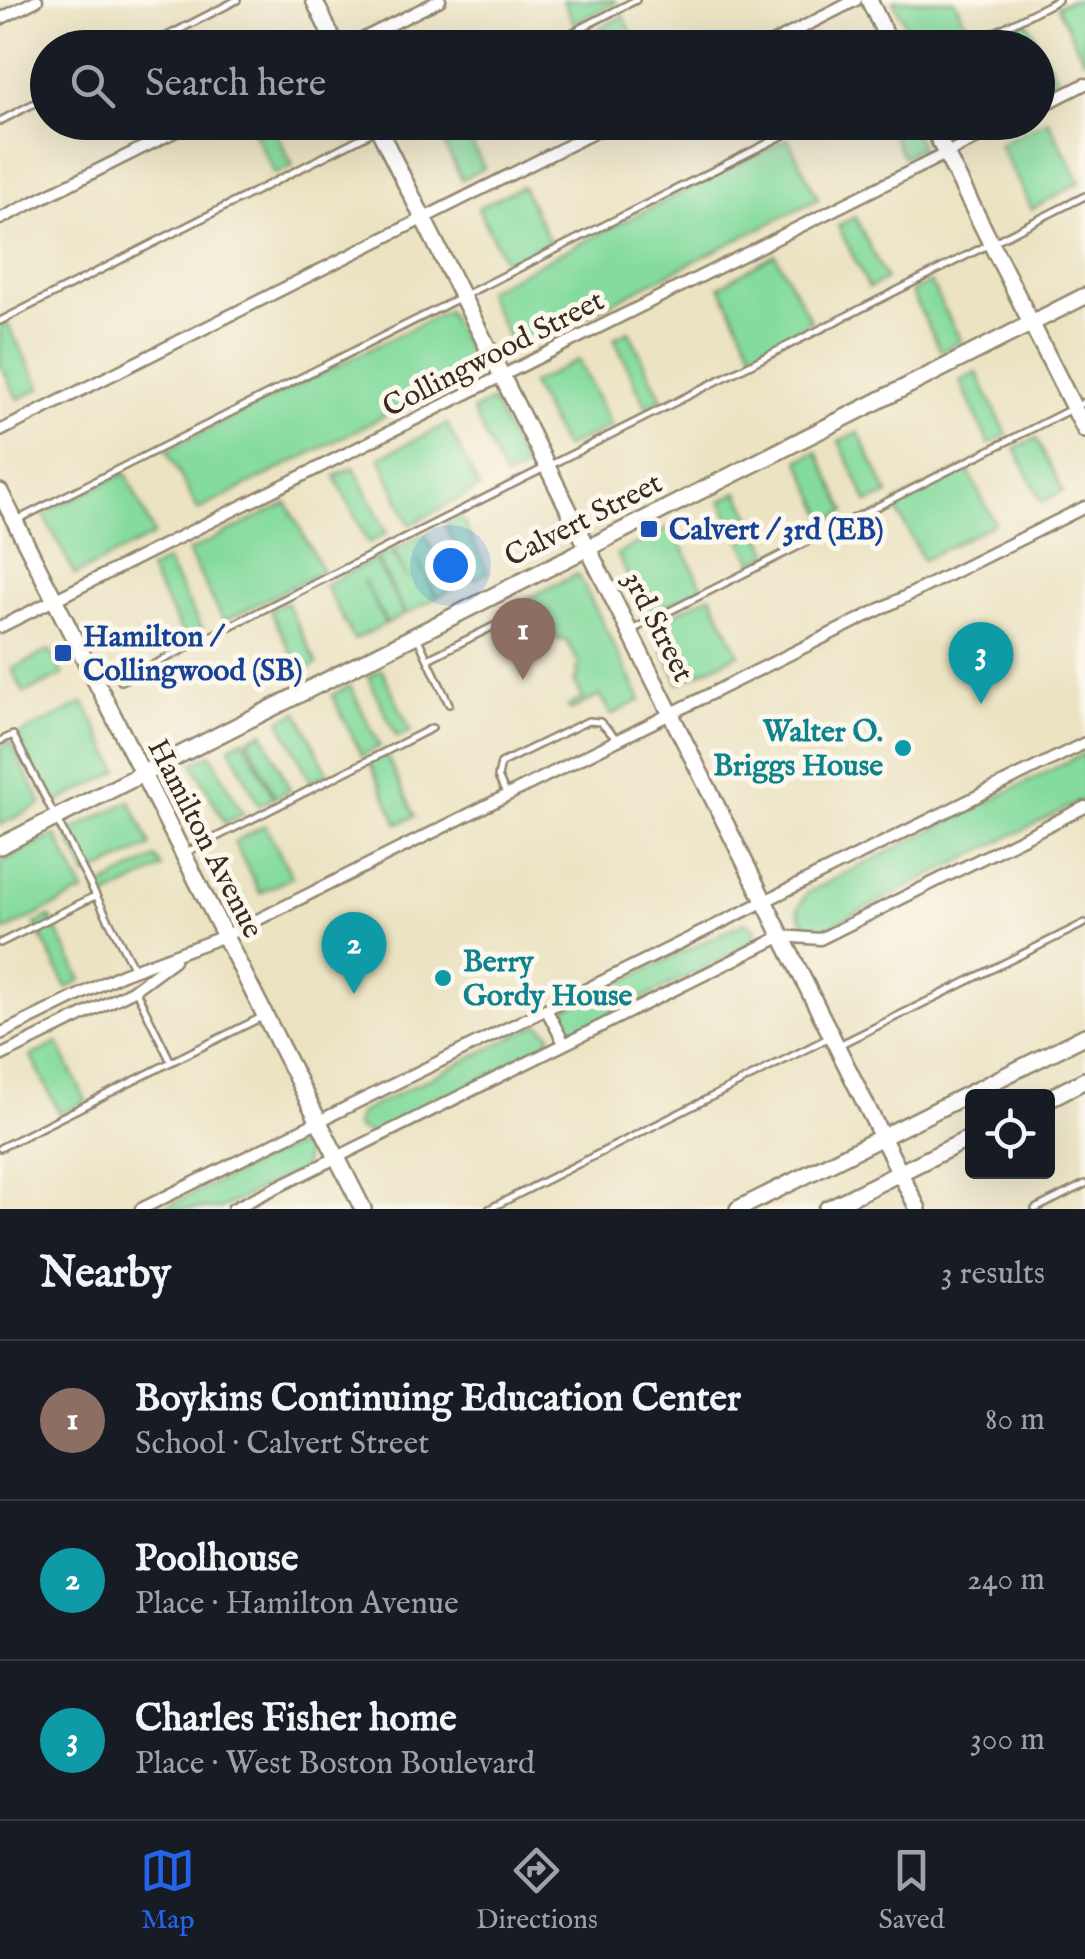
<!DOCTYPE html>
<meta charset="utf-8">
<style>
:root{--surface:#171b24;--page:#242831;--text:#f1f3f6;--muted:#9ea1a6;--line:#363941;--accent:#2563eb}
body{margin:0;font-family:"IM FELL English",serif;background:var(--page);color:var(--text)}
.controls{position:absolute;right:30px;bottom:30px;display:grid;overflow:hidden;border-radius:10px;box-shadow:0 10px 40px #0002}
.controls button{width:90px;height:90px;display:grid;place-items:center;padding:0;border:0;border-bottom:2px solid var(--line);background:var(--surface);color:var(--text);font:50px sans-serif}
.you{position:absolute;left:450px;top:565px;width:35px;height:35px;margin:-25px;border:8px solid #fff;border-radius:50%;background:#1a73e8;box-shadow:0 0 0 15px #1a73e833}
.badge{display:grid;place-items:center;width:65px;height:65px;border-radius:50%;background:var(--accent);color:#fff;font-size:32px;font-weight:700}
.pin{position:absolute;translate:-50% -82px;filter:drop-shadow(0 2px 5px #0008)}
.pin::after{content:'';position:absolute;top:52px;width:35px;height:30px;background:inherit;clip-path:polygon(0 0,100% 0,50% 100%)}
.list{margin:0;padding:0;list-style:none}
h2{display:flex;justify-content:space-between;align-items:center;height:130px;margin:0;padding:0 40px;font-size:42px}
h2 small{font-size:32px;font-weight:400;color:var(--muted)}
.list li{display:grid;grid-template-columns:65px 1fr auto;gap:30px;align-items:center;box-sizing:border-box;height:160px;padding:0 40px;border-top:2px solid var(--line)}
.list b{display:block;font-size:38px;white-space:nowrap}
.list p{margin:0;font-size:32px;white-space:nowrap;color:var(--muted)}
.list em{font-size:32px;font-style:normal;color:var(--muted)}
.icon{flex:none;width:55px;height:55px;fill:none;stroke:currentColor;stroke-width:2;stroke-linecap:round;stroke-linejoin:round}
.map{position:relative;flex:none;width:1085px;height:1209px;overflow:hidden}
.search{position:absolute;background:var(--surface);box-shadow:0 10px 40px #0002;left:30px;right:30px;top:30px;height:110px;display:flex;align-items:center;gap:25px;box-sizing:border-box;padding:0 35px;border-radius:55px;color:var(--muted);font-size:38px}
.sheet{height:610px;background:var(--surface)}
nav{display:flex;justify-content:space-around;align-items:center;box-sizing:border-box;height:140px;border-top:2px solid var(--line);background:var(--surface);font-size:28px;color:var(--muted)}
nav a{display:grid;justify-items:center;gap:5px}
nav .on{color:var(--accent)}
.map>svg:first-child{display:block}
.green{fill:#85db9e;stroke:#60825e;stroke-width:2.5}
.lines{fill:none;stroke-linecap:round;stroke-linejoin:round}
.lane-casing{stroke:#938670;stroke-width:10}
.street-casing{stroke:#938670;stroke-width:15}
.secondary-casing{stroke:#938670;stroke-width:20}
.lane{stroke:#fff;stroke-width:5}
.street{stroke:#fff;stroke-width:10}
.secondary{stroke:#fff;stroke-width:15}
.transit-dot{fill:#1a4fb4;stroke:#fbf7ec;stroke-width:4}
.culture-dot{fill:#0f9aa8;stroke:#fbf7ec;stroke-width:4}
.labels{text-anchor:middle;stroke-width:10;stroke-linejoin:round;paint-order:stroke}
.street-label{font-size:30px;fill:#3b2a1e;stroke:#fbf7ec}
.transit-label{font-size:30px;font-weight:bold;fill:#164399;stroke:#fbf7ec;text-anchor:start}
.culture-label{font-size:30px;font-weight:bold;fill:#0d838f;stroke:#fbf7ec;text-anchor:end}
</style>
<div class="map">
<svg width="1085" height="1209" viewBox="0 0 1085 1209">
<rect width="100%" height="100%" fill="#fbf7ec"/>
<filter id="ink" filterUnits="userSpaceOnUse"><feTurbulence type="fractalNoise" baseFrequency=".01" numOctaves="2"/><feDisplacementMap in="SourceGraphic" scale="20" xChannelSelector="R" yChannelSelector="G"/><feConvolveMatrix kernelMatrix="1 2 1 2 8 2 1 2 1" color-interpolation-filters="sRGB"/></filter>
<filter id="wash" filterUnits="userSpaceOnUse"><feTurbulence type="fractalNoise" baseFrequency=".0048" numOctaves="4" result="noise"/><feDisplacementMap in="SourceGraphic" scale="40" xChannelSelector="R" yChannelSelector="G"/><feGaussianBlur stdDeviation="2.25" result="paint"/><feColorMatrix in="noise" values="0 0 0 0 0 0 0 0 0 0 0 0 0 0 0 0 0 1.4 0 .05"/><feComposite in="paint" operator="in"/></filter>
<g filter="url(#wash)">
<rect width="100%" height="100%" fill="#ebe3c2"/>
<g class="green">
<polygon points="563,0 615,0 616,3 574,23"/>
<polygon points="893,0 954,0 969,29 932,47 917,47"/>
<polygon points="1070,0 1085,0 1085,62 1057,6"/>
<polygon points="623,16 640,47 611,47 600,28"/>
<polygon points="1026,20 1058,79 1038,90 1038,48 986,47 984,43"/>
<polygon points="1048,120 1080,182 1032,209 999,144"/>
<polygon points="249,123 271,123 293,166 275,174"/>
<polygon points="433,123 461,123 484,168 462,179"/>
<polygon points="886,123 909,123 921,147 903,156"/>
<polygon points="788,139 818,199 515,351 485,291"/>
<polygon points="522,186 550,242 506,264 478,208"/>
<polygon points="855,217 886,279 869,288 838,226"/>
<polygon points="775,254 811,321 754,354 720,286"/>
<polygon points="930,282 961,341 941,351 911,292"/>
<polygon points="447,311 477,369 198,510 167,450"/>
<polygon points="7,323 41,388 18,399 0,364 0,326"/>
<polygon points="629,331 662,399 646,406 614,338"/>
<polygon points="578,360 611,426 564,448 531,384"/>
<polygon points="977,373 1007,435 989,444 960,381"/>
<polygon points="492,401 525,469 505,478 473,411"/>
<polygon points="447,424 479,488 410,525 380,457"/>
<polygon points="858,432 888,494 868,503 839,441"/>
<polygon points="1036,438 1063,491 1042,502 1015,448"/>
<polygon points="817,452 846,512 827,521 799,460"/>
<polygon points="354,467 387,533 368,543 335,476"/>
<polygon points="966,467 995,523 923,560 894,504"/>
<polygon points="126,473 154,535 75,575 43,513"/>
<polygon points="738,492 770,553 753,562 721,501"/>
<polygon points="287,503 322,571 224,621 188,552"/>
<polygon points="461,517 488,572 473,580 445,525"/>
<polygon points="672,526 703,588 647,615 617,554"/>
<polygon points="425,534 453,589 437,597 417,559 436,598 406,614 377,559 392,551 407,578 394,550"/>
<polygon points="375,559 404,614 387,624 363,580 385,624 354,640 325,585"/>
<polygon points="166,561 202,629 185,638 149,570"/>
<polygon points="578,574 641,700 611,715 601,695 570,710 568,706 583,698 574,681 579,675 576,669 580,666 567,641 554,638 544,619 533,623 527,609 518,603"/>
<polygon points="711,595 739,654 679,683 651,625"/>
<polygon points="286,602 317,664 301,672 270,610"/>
<polygon points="50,650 63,675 24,693 12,669"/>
<polygon points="382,670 411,731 397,737 368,677"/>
<polygon points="350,686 380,746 362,756 332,695"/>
<polygon points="84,703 119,771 51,805 17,736"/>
<polygon points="298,712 328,773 311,782 280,720"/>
<polygon points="263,732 290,790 275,797 248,739"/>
<polygon points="244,739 274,798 259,805 230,746"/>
<polygon points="10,742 42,804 0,825 0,747"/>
<polygon points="385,753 415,816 398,824 369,761"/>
<path d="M1085,753V799L826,928C811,932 801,923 798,909L807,893Z"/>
<polygon points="211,754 243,814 225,823 193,763"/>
<polygon points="130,801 151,846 87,876 66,833"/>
<polygon points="265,825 292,877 260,893 234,842"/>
<polygon points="56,835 84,892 2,932 0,863"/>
<polygon points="156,858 162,868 101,900 96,889"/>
<polygon points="50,917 82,980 67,988 35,924"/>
<path d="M745,922L756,930L751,944L577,1032C567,1033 561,1027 561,1018L567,1008Z"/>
<polygon points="539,1024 551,1034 545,1048 372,1134 357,1129 356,1120 361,1112"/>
<polygon points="58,1043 86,1101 60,1114 31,1056"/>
<polygon points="291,1147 300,1147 305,1154 304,1168 220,1209 161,1209"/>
</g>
</g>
<g filter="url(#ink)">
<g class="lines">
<defs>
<g id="lane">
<polyline points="144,48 237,0"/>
<polyline points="542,48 636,0"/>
<polyline points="964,48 1058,0"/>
<polyline points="0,121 48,96"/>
<polyline points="0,321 392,122"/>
<polyline points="17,520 810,122"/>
<polyline points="632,630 1085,402"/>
<polyline points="418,639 449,704"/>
<polyline points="428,659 510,618"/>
<polyline points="121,681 1085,196"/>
<polyline points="0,741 13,735 133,967"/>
<polyline points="507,796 498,777 501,763 588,721 600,722 616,738"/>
<polyline points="185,853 432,728"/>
<polyline points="0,943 95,896"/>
<polyline points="136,991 171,1062 260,1018"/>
<polyline points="841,1044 1085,923"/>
<polyline points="0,1148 171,1062"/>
<polyline points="489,1209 830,1037"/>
<polyline points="1035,1209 1085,1184"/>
</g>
<g id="street">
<polyline points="0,19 37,0"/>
<polyline points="344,48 440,0"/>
<polyline points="762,48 856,0"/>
<polyline points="1038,108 1085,84"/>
<polyline points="0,219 194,122"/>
<polyline points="0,431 615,122"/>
<polyline points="0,627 1009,122"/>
<polyline points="546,1009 564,1043"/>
<polyline points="0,1034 122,974 225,936 1085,507"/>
<polyline points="0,1056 132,991 174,960"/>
<polyline points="141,1209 1085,743"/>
<polyline points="233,1209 782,936 820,939 1085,807"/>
</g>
<g id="secondary">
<polyline points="314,0 337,48"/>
<polyline points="869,0 892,48"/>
<polyline points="375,122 918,1209"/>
<polyline points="930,122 1085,430"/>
<polyline points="0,492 363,1209"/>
<polyline points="0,846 1085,296"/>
<polyline points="1048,1099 1085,1080"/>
<polyline points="738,1209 1085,1036"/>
<polyline points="827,1209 972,1137"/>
</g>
</defs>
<use href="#lane" class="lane-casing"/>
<use href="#street" class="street-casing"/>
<use href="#secondary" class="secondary-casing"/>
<use href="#lane" class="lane"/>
<use href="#street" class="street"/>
<use href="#secondary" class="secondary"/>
</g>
</g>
<g class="transit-dot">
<rect x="639" y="519" width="20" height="20" rx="5"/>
<rect x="53" y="643" width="20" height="20" rx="5"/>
</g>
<g class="culture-dot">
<circle cx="903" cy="748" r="10"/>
<circle cx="443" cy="978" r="10"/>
</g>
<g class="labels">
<g class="street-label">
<text transform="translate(493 353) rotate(-27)" y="10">Collingwood Street</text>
<text transform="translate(583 519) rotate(-27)" y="10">Calvert Street</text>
<text transform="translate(659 626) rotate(63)" y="10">3rd Street</text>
<text transform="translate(206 838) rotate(63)" y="10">Hamilton Avenue</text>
</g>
<g class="transit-label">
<text x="669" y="539">Calvert / 3rd (EB)</text>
<text x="83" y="646">Hamilton /<tspan x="83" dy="34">Collingwood (SB)</tspan></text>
</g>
<g class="culture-label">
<text x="883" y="741">Walter O.<tspan x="883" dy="34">Briggs House</tspan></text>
<text x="463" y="971" text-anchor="start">Berry<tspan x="463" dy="34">Gordy House</tspan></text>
</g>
</g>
</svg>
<div class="controls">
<button><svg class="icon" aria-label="locate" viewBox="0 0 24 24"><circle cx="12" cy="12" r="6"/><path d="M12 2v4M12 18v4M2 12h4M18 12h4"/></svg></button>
</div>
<div class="you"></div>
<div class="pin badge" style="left:523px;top:680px;background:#8d6e63">1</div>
<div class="pin badge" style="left:354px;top:994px;background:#0f9aa8">2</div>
<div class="pin badge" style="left:981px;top:704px;background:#0f9aa8">3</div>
<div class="search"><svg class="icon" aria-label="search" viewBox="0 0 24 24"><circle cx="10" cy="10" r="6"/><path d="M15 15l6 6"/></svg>Search here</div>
</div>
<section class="sheet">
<h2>Nearby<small>3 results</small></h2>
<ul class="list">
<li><span class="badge" style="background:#8d6e63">1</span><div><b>Boykins Continuing Education Center</b><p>School · Calvert Street</p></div><em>80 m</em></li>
<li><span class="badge" style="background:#0f9aa8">2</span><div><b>Poolhouse</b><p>Place · Hamilton Avenue</p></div><em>240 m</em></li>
<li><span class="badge" style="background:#0f9aa8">3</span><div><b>Charles Fisher home</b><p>Place · West Boston Boulevard</p></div><em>300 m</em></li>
</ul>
</section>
<nav>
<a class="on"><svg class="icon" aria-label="map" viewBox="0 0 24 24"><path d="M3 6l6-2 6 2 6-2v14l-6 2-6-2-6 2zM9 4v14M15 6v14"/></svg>Map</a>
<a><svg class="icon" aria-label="directions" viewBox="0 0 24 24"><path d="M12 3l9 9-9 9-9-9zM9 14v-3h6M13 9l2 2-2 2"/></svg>Directions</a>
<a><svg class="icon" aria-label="saved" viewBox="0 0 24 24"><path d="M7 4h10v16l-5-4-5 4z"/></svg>Saved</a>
</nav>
